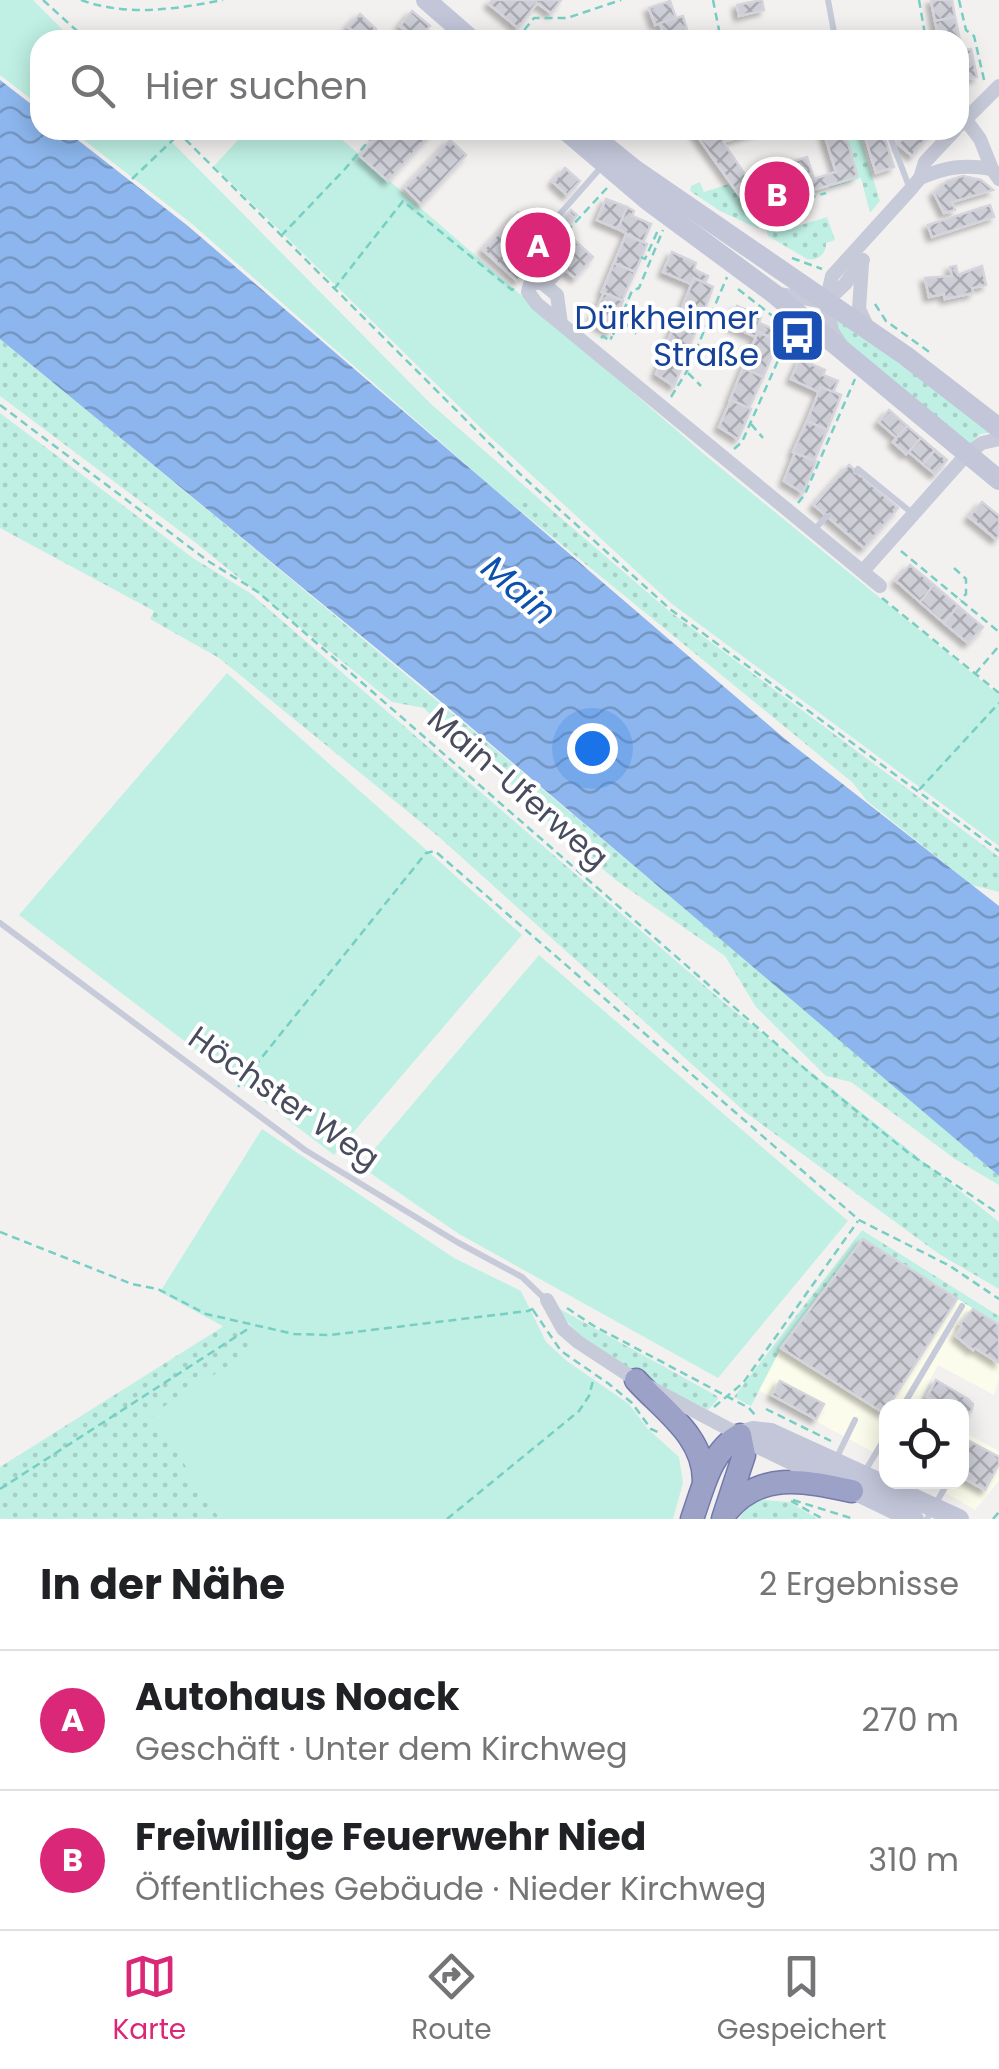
<!DOCTYPE html>
<html lang="de">
<meta charset="utf-8">
<style>
:root{--surface:#fff;--page:#f2f2f2;--text:#202124;--muted:#757577;--line:#e0e0e0;--accent:#db2777}
body{margin:0;font-family:Poppins,sans-serif;background:var(--page);color:var(--text)}
.controls{position:absolute;right:30px;bottom:30px;display:grid;overflow:hidden;border-radius:20px;box-shadow:0 5px 25px #0003}
.controls button{width:90px;height:90px;display:grid;place-items:center;padding:0;border:0;border-bottom:2px solid var(--line);background:var(--surface);color:var(--text);font:50px sans-serif}
.you{position:absolute;left:592px;top:748px;width:35px;height:35px;margin:-25px;border:8px solid #fff;border-radius:50%;background:#1a73e8;box-shadow:0 0 0 15px #1a73e833}
.badge{display:grid;place-items:center;width:65px;height:65px;border-radius:50%;background:var(--accent);color:#fff;font-size:32px;font-weight:700}
.pin{position:absolute;translate:-50% -50%;border:5px solid #fff;box-shadow:0 2px 10px #0006}
.list{margin:0;padding:0;list-style:none}
h2{display:flex;justify-content:space-between;align-items:center;height:130px;margin:0;padding:0 40px;font-size:42px}
h2 small{font-size:32px;font-weight:400;color:var(--muted)}
.list li{display:grid;grid-template-columns:65px 1fr auto;gap:30px;align-items:center;box-sizing:border-box;height:140px;padding:0 40px;border-top:2px solid var(--line)}
.list b{display:block;font-size:38px;white-space:nowrap}
.list p{margin:0;font-size:32px;white-space:nowrap;color:var(--muted)}
.list em{font-size:32px;font-style:normal;color:var(--muted)}
.icon{flex:none;width:55px;height:55px;fill:none;stroke:currentColor;stroke-width:2;stroke-linecap:round;stroke-linejoin:round}
.map{position:relative;flex:none;width:999px;height:1519px;overflow:hidden}
.search{position:absolute;background:var(--surface);box-shadow:0 5px 25px #0003;left:30px;right:30px;top:30px;height:110px;display:flex;align-items:center;gap:25px;box-sizing:border-box;padding:0 35px;border-radius:30px;color:var(--muted);font-size:38px}
.sheet{height:410px;background:var(--surface)}
nav{display:flex;justify-content:space-around;align-items:center;box-sizing:border-box;height:140px;border-top:2px solid var(--line);background:var(--surface);font-size:28px;color:var(--muted)}
nav a{display:grid;justify-items:center;gap:5px}
nav .on{color:var(--accent)}
.map>svg:first-child{display:block}
.commercial{fill:#fbfceb}
.grass{fill:url(#grass-dots)}
.green{fill:#bff0e3}
.water{fill:url(#water-waves)}
.building{fill:url(#building-cross-hatch);stroke:#d5d4dc;stroke-width:2.5;filter:url(#shadow)}
.lines{fill:none;stroke-linecap:round;stroke-linejoin:round}
.trunk-casing{stroke:#737aab;stroke-width:25}
.path{stroke:#77cec3;stroke-width:2.5;stroke-dasharray:8 5;stroke-linecap:butt}
.service{stroke:#c7cad8;stroke-width:6}
.minor{stroke:#c7cad8;stroke-width:14}
.secondary{stroke:#c3c6d9;stroke-width:20}
.trunk{stroke:#9ca2c7;stroke-width:22}
.labels{text-anchor:middle;stroke-width:8;stroke-linejoin:round;paint-order:stroke}
.transit-label{font-size:32px;fill:#164399;stroke:#fff;text-anchor:end}
.street-label{font-size:32px;fill:#484c5e;stroke:#fff}
.water-label{font-size:35px;font-style:italic;fill:#0c51ad;stroke:#fff}
</style>
<div class="map">
<svg width="999" height="1519" viewBox="0 0 999 1519">
<defs>
<pattern id="grass-dots" width="8" height="8" patternUnits="userSpaceOnUse" patternTransform="scale(2.5)"><rect width="8" height="8" fill="#bff0e3"/><path d="M2 2h.1M6 6h.1" fill="none" stroke="#a6cfc5" stroke-width="1.8" stroke-linecap="round"/></pattern>
<pattern id="water-waves" width="16" height="10" patternUnits="userSpaceOnUse" patternTransform="scale(2.5)"><rect width="16" height="10" fill="#8cb6ed"/><path d="M0 5q4-4 8 0t8 0" fill="none" stroke="#7496c3"/></pattern>
<pattern id="building-cross-hatch" width="8" height="8" patternUnits="userSpaceOnUse" patternTransform="scale(2.5)"><rect width="8" height="8" fill="#cdced6"/><path d="M0 0l8 8M0 8l8-8" fill="none" stroke="#a8a9b1"/></pattern>
<filter id="shadow"><feDropShadow dx="-4.5" dy="4.5" stdDeviation="2.5" flood-color="#0004"/></filter>
</defs>
<rect width="100%" height="100%" fill="#f3f1f0"/>
<g class="commercial">
<polygon points="862,1230 999,1316 999,1380 994,1395 938,1365 917,1406 886,1406 886,1459 747,1384"/>
<polygon points="962,1431 999,1451 999,1481 975,1510 927,1482 962,1482"/>
</g>
<g class="grass">
<polygon points="844,130 858,130 880,201 870,213 861,178 830,188 827,186 857,175"/>
<polygon points="700,182 704,192 729,184 747,208 753,210 759,229 720,211 690,191 691,186"/>
<path d="M775,211L781,231L827,217L835,240L826,243C827,253 818,262 807,259L768,236L762,215Z"/>
<polygon points="831,315 880,345 994,432 980,434 967,447 845,348"/>
<path d="M0,339C336,615 669,893 999,1176V1185L955,1159L851,1082L826,1076L756,1007L725,956L617,881L562,835L485,758L440,725L424,708L392,702L196,543L0,396Z"/>
<polygon points="0,413 193,558 250,593 727,1005 999,1222 999,1289 939,1254 745,1112 439,837 219,658 150,619 154,611 0,528"/>
<polygon points="501,495 553,511 669,611 999,857 999,892 972,885 867,801 853,783 790,731"/>
<polygon points="862,1230 999,1316 999,1325 863,1239 781,1348 751,1406 734,1397"/>
<path d="M558,1308L717,1396L718,1399L708,1410C656,1382 589,1360 558,1308Z"/>
<polygon points="224,1326 260,1346 153,1414 220,1519 0,1519 0,1467"/>
<polygon points="764,1500 789,1502 818,1519 739,1519 749,1504"/>
</g>
<g class="green">
<polygon points="0,0 33,0 73,40 40,40 40,106 0,75"/>
<polygon points="71,130 160,130 431,404 553,511 501,495 191,223"/>
<polygon points="247,130 331,130 705,455 999,695 999,846 672,604 486,433 214,166"/>
<polygon points="227,673 522,935 334,1155 19,915"/>
<polygon points="539,955 848,1221 718,1378 459,1234 360,1166"/>
<polygon points="262,1129 454,1258 521,1291 546,1342 567,1361 629,1404 648,1429 679,1457 683,1483 673,1519 220,1519 152,1414 259,1346 160,1292"/>
</g>
<polygon class="water" points="0,80 40,111 40,130 65,130 188,226 785,739 999,906 999,1176 426,689 0,339"/>
<g class="building">
<polygon points="492,0 561,0 551,13 537,3 518,28 489,4"/>
<polygon points="762,0 764,10 739,16 737,5"/>
<polygon points="931,0 952,0 955,17 935,21"/>
<polygon points="670,1 676,18 655,25 649,8"/>
<polygon points="412,11 430,26 418,40 400,26"/>
<polygon points="360,14 376,29 366,40 348,27"/>
<polygon points="683,16 689,36 665,40 660,23"/>
<polygon points="955,17 961,45 959,46 959,40 939,40 935,21"/>
<polygon points="971,49 977,77 959,81 959,51"/>
<polygon points="384,130 434,130 388,181 360,156"/>
<polygon points="693,130 762,130 723,142 746,176 807,157 814,179 836,172 823,130 844,130 857,174 854,178 749,209"/>
<polygon points="863,130 882,130 894,167 876,173"/>
<polygon points="910,130 933,130 912,156 898,144"/>
<polygon points="450,140 466,155 421,204 405,188"/>
<polygon points="565,168 580,181 567,195 553,182"/>
<polygon points="963,176 981,180 993,190 952,202 955,210 944,213 934,193 947,181"/>
<polygon points="606,199 627,207 618,229 597,220"/>
<polygon points="990,205 994,217 932,237 928,225"/>
<polygon points="627,207 634,211 632,216 651,224 643,242 618,229"/>
<polygon points="571,210 577,215 517,281 483,250 518,212 545,237"/>
<polygon points="626,235 647,244 635,272 614,263"/>
<polygon points="570,236 593,257 575,278 551,258"/>
<polygon points="672,252 696,263 694,269 708,276 705,283 694,278 691,284 663,272"/>
<polygon points="614,263 635,272 622,300 602,292"/>
<polygon points="956,266 958,275 982,266 986,285 972,288 973,293 945,299 944,294 929,297 925,278 952,276 950,267"/>
<polygon points="694,278 713,287 700,322 680,313"/>
<polygon points="604,293 623,301 610,332 591,321"/>
<polygon points="737,306 761,316 759,323 773,329 770,337 758,332 756,337 729,325"/>
<polygon points="680,313 700,322 686,353 666,345"/>
<polygon points="758,332 778,341 763,377 743,368"/>
<polygon points="668,345 687,354 674,386 656,374"/>
<polygon points="800,359 825,370 823,375 838,381 833,392 821,387 819,392 791,379"/>
<polygon points="743,368 763,377 749,408 730,400"/>
<polygon points="821,387 841,395 827,430 807,421"/>
<polygon points="731,400 751,409 738,439 719,427"/>
<polygon points="889,410 907,426 897,438 879,422"/>
<polygon points="807,421 827,430 814,461 793,452"/>
<polygon points="907,426 921,438 906,454 893,442"/>
<polygon points="921,438 935,450 923,464 909,452"/>
<polygon points="935,450 947,460 935,474 923,464"/>
<polygon points="795,453 816,461 803,493 784,481"/>
<polygon points="849,465 898,508 864,548 814,505"/>
<polygon points="982,502 999,516 999,536 996,539 969,517"/>
<polygon points="910,565 934,585 920,602 896,581"/>
<polygon points="934,585 958,606 944,623 920,602"/>
<polygon points="958,606 983,627 968,643 944,623"/>
<polygon points="863,1239 957,1299 884,1413 781,1348"/>
<polygon points="973,1309 999,1325 999,1363 975,1348 973,1350 956,1336 962,1326 960,1324"/>
<polygon points="936,1380 968,1399 973,1404 971,1412 962,1413 962,1406 950,1406 941,1402 940,1404 927,1397"/>
<polygon points="780,1381 824,1404 816,1419 772,1395"/>
<polygon points="962,1437 999,1457 999,1464 985,1490 962,1477"/>
</g>
<g class="lines">
<defs>
<g id="trunk">
<path d="M636,1380C664,1411 704,1436 704,1481"/>
<path d="M725,1514C758,1470 806,1481 852,1491"/>
<path d="M692,1519C703,1489 710,1451 740,1435L744,1455L723,1519"/>
</g>
</defs>
<use href="#trunk" class="trunk-casing"/>
<g class="path">
<polyline points="43,0 87,40"/>
<path d="M81,0C128,17 176,9 223,0"/>
<polyline points="713,0 721,40"/>
<polyline points="919,0 926,40"/>
<polyline points="959,0 966,30 974,36 985,84"/>
<polyline points="385,34 393,40"/>
<polyline points="342,36 346,40"/>
<polyline points="516,40 534,18 567,18 621,0"/>
<polyline points="176,130 520,474 670,609 999,851"/>
<polyline points="132,179 178,135"/>
<polyline points="758,213 826,193"/>
<polyline points="281,236 345,169 378,130"/>
<polyline points="641,257 645,259 659,228"/>
<polyline points="792,258 822,269"/>
<polyline points="531,270 607,188"/>
<polyline points="334,289 403,201 512,290 515,287"/>
<polyline points="738,289 779,321"/>
<polyline points="875,304 886,321 932,354"/>
<polyline points="617,315 636,334"/>
<polyline points="613,335 632,291 639,288 663,230"/>
<polyline points="601,338 603,336 610,341 612,336"/>
<polyline points="688,373 701,386"/>
<polyline points="671,397 687,371 727,277"/>
<polyline points="0,405 208,561 258,592 812,1075 911,1155 999,1214"/>
<polyline points="751,424 763,438"/>
<polyline points="734,449 742,442 791,331"/>
<polyline points="798,503 805,494 855,379"/>
<polyline points="901,551 999,632"/>
<polyline points="954,568 966,579 966,594 960,600"/>
<polyline points="882,598 999,693"/>
<polyline points="975,674 999,646"/>
<polyline points="919,790 999,703"/>
<polyline points="238,1087 426,853 435,851 859,1220 950,1266 999,1299"/>
<polyline points="0,1232 132,1284 158,1289 206,1314 294,1334 330,1335 528,1311 537,1307"/>
<polyline points="567,1308 594,1326 749,1408 755,1415"/>
<polyline points="533,1310 561,1351 609,1384 632,1403 651,1429 662,1434"/>
<polyline points="714,1407 743,1383 858,1221"/>
<polyline points="766,1409 831,1441"/>
<polyline points="0,1489 251,1327"/>
<polyline points="793,1500 854,1519"/>
<polyline points="791,1501 823,1519"/>
<polyline points="447,1519 579,1411 589,1396 594,1377"/>
<polyline points="993,1519 999,1512"/>
</g>
<g class="service">
<polyline points="828,0 834,32"/>
<polyline points="891,139 910,189"/>
<polyline points="552,223 603,165"/>
<polyline points="545,283 561,266"/>
<polyline points="549,286 565,269"/>
<polyline points="856,472 858,469 912,513"/>
<polyline points="814,530 827,516"/>
<polyline points="0,923 305,1150 457,1242 522,1277 545,1299"/>
<polyline points="903,1406 962,1306"/>
<polyline points="836,1459 855,1420"/>
<polyline points="864,1473 886,1436"/>
<polyline points="927,1519 948,1482"/>
</g>
<g class="minor">
<polyline points="965,119 980,139 992,169 999,179"/>
<polyline points="960,125 999,86"/>
<path d="M920,178C946,167 964,164 992,169"/>
<polyline points="862,264 859,309 869,330"/>
<polyline points="779,294 826,302 845,284 863,260"/>
<polyline points="561,324 557,295 541,282 530,284 528,292 537,304 880,586"/>
<polyline points="841,345 832,331 826,302 832,276 910,190 920,178 925,162 955,130"/>
<polyline points="863,571 966,455 982,443 999,439"/>
<polyline points="547,1300 563,1329 578,1342 636,1380 740,1435"/>
</g>
<g class="secondary">
<polyline points="426,0 472,40"/>
<polyline points="565,130 647,200 773,293 999,480"/>
<polyline points="586,130 634,169 906,356 999,428"/>
<polyline points="740,1435 753,1431 771,1433 959,1519"/>
<polyline points="740,1435 914,1519"/>
</g>
<use href="#trunk" class="trunk"/>
</g>
<defs>
<symbol id="bus-square" viewBox="-11 -11 22 22"><rect x="-9" y="-9" width="18" height="18" rx="4" fill="#1a4fb4" stroke="#fff"/><path d="M-5-6H5V4H4V6H2V4H-2V6H-4V4H-5ZM-3.5-4V0h7V-4ZM-3.5 1.2v1.5H-2V1.2ZM2 1.2v1.5H3.5V1.2Z" fill="#fff"/></symbol>
</defs>
<g fill-rule="evenodd">
<use href="#bus-square" x="766" y="304" width="63" height="63"/>
</g>
<g class="labels">
<g class="transit-label">
<text x="759" y="329">Dürkheimer<tspan x="759" dy="37">Straße</tspan></text>
</g>
<g class="street-label">
<text transform="translate(518 788) rotate(41)" y="11">Main-Uferweg</text>
<text transform="translate(284 1098) rotate(35)" y="11">Höchster Weg</text>
</g>
<g class="water-label">
<text transform="translate(519 590) rotate(41)" y="12">Main</text>
</g>
</g>
</svg>
<div class="controls">
<button><svg class="icon" aria-label="locate" viewBox="0 0 24 24"><circle cx="12" cy="12" r="6"/><path d="M12 2v4M12 18v4M2 12h4M18 12h4"/></svg></button>
</div>
<div class="you"></div>
<div class="pin badge" style="left:538px;top:245px">A</div>
<div class="pin badge" style="left:777px;top:194px">B</div>
<div class="search"><svg class="icon" aria-label="search" viewBox="0 0 24 24"><circle cx="10" cy="10" r="6"/><path d="M15 15l6 6"/></svg>Hier suchen</div>
</div>
<section class="sheet">
<h2>In der Nähe<small>2 Ergebnisse</small></h2>
<ul class="list">
<li><span class="badge">A</span><div><b>Autohaus Noack</b><p>Geschäft · Unter dem Kirchweg</p></div><em>270 m</em></li>
<li><span class="badge">B</span><div><b>Freiwillige Feuerwehr Nied</b><p>Öffentliches Gebäude · Nieder Kirchweg</p></div><em>310 m</em></li>
</ul>
</section>
<nav>
<a class="on"><svg class="icon" aria-label="map" viewBox="0 0 24 24"><path d="M3 6l6-2 6 2 6-2v14l-6 2-6-2-6 2zM9 4v14M15 6v14"/></svg>Karte</a>
<a><svg class="icon" aria-label="directions" viewBox="0 0 24 24"><path d="M12 3l9 9-9 9-9-9zM9 14v-3h6M13 9l2 2-2 2"/></svg>Route</a>
<a><svg class="icon" aria-label="saved" viewBox="0 0 24 24"><path d="M7 4h10v16l-5-4-5 4z"/></svg>Gespeichert</a>
</nav>
